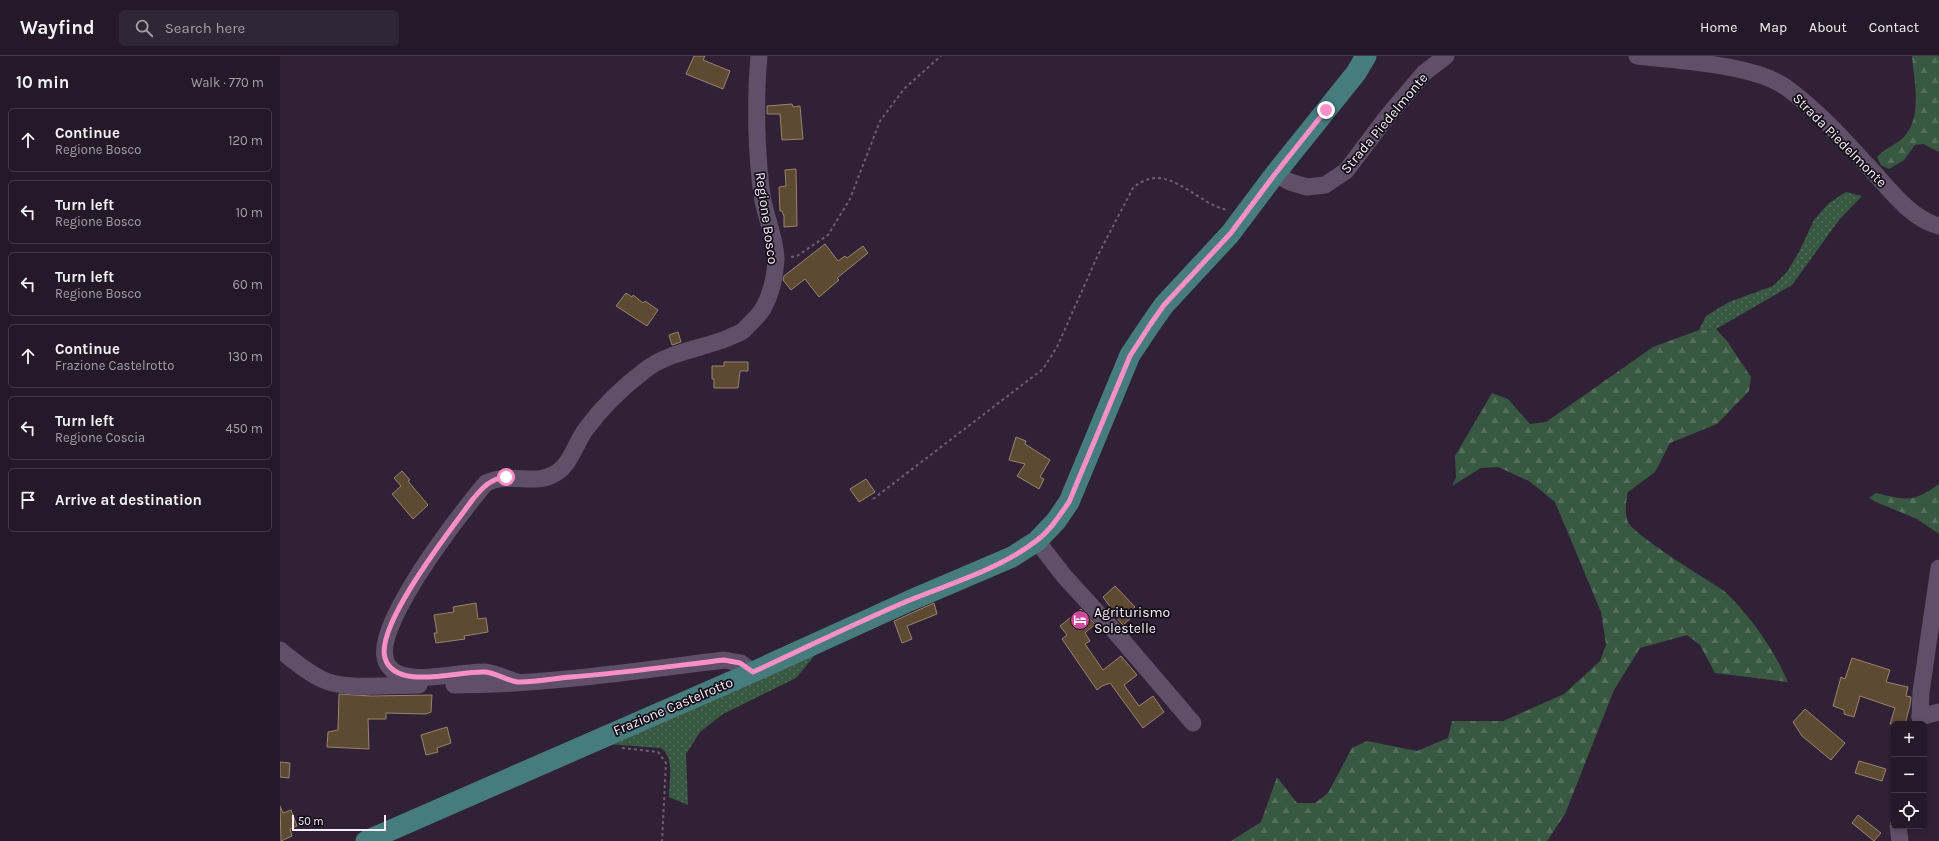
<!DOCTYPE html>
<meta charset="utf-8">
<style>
:root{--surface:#251929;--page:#312635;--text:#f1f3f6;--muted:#a3a0a8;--line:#423846}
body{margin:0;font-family:Karla,sans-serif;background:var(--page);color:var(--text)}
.controls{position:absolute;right:12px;bottom:12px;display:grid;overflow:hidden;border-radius:6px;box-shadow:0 2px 6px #0003}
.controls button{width:36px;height:36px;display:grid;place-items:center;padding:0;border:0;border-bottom:1px solid var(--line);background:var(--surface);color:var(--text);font:20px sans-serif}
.scale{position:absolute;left:12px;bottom:10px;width:94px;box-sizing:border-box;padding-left:4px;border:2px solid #f7edfc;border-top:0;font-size:11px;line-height:14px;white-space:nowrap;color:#f7edfc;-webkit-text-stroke:3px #150e18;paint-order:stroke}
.stop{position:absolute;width:12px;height:12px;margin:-9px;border:3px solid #fa8fc6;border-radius:50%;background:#fff}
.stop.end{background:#fa8fc6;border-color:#fff;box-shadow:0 1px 4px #0008}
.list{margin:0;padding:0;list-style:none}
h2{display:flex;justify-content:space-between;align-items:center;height:52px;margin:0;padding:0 16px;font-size:17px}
h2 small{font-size:13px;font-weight:400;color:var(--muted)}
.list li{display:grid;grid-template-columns:26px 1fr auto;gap:12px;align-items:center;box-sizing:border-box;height:64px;margin:0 8px 8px;padding:0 8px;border:1px solid var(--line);border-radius:6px}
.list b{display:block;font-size:15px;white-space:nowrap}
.list p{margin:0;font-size:13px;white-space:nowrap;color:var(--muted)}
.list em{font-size:13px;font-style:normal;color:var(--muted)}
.icon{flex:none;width:22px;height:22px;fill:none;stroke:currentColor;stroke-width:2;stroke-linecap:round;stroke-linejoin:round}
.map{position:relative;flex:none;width:1659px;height:785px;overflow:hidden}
header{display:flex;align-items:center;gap:24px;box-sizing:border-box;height:56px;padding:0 20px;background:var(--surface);border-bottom:1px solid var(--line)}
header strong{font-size:19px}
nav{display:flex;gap:22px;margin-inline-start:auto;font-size:14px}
.search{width:280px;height:36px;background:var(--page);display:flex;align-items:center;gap:10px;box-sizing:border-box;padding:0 14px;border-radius:6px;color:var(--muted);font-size:15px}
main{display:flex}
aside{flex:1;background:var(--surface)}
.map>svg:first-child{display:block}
.grass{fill:url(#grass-dots)}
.forest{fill:url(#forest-firs)}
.building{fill:#5e4932;stroke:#9b836b}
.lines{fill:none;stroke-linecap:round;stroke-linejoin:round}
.path{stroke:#6d5e72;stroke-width:2;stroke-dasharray:3 3;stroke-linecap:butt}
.minor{stroke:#604f68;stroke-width:17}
.major{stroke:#477c7e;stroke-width:21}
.route{stroke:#fa8fc6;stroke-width:5}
.labels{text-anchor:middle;stroke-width:3.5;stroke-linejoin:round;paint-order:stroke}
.street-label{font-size:14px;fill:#f7edfc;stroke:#150e18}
.poi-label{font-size:14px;fill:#f7edfc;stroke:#150e18;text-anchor:start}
</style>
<header>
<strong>Wayfind</strong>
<div class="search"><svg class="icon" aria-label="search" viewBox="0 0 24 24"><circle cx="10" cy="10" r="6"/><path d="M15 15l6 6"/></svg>Search here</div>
<nav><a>Home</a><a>Map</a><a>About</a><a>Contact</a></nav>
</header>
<main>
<aside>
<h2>10 min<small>Walk · 770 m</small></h2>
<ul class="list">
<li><svg class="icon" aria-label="ahead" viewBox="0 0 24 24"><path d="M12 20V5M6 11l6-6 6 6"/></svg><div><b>Continue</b><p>Regione Bosco</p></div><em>120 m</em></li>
<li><svg class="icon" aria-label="left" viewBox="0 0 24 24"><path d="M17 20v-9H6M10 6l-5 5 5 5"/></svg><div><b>Turn left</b><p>Regione Bosco</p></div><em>10 m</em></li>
<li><svg class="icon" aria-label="left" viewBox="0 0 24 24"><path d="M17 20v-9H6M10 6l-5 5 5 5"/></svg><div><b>Turn left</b><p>Regione Bosco</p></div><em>60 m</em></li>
<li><svg class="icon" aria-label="ahead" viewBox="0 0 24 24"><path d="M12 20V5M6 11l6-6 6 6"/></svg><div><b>Continue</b><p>Frazione Castelrotto</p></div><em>130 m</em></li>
<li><svg class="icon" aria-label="left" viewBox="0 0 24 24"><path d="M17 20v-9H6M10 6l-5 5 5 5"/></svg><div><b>Turn left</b><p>Regione Coscia</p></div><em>450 m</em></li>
<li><svg class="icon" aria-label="arrive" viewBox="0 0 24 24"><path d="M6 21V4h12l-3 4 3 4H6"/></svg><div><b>Arrive at destination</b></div></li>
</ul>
</aside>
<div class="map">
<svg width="1659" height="785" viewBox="0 0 1659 785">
<defs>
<pattern id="grass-dots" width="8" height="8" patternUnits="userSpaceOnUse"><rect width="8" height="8" fill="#395841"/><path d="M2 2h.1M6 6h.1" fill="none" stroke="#56705d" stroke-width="1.8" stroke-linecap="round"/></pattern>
<pattern id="forest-firs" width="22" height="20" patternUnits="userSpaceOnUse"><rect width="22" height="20" fill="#395841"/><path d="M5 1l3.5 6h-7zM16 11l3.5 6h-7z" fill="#56705d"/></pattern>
</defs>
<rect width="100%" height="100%" fill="#312137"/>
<g class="grass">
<polygon points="1566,136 1582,140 1559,164 1512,229 1436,273 1419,274 1426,260 1449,246 1493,230 1507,216 1519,196 1534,164 1549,147"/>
<path d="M540,593L516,622L443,658L420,676L406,698L408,749L389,741C389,725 395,702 381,692L327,688Z"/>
</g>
<g class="forest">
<path d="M1632,0H1659V96L1643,88L1635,89L1624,104L1609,113L1601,109L1597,101C1605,92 1616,89 1624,81C1643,61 1634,24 1632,0Z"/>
<path d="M1436,273L1447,285L1471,321L1469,335L1437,368L1390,387L1375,416L1348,436C1346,446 1344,456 1348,466C1355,480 1426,523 1443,534C1470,559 1493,592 1508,626L1435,617L1420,589L1407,579L1360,592L1334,634L1285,758L1267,785H951L981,766L997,721L1017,747H1035L1048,737L1072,692L1087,685L1137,695L1168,682L1172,665H1223L1284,638L1320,605L1326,589L1321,556L1275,446L1249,425L1218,411L1201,412L1172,430L1176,422L1175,400L1212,337L1228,343L1250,368L1266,366L1373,291L1419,274Z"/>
<path d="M1659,428V478L1637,463L1596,446L1589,442L1596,437C1625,444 1633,447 1659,428Z"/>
</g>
<g class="building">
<polygon points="414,0 425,0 423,4 450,15 443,33 406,18"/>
<polygon points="512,48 513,51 520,50 523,83 502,84 500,58 487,58 487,50"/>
<polygon points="516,113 517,170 504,171 504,160 502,155 500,155 499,131 506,130 505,114"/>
<polygon points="545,188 558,205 565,200 567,202 583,190 588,197 557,222 559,224 539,241 525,223 511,234 503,224 504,220"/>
<polygon points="346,237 352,241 353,239 363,247 365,245 378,254 367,270 336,250"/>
<polygon points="398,276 401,286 392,289 389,279"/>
<polygon points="444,306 468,306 468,315 460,315 458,332 434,332 434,323 432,323 432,310 444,310"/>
<polygon points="736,381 746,385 745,388 770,404 760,421 764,423 759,433 737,420 745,408 729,404"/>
<polygon points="122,415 130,424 128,425 148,449 133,463 112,438 121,430 114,422"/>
<polygon points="586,423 595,436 579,446 570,433"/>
<polygon points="835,530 855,551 850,556 853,560 843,569 829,554 831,552 823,541"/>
<polygon points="196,547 198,563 206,562 208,576 184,580 185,583 156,587 154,577 157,577 154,559 174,556 173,551"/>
<polygon points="654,547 657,558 627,570 632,583 622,587 614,565"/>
<polygon points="801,553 815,568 805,577 810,585 805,588 823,614 841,600 857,619 844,629 859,650 873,640 884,656 863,672 830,627 822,630 817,634 782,583 787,579 780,570"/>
<polygon points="1572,602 1610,614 1606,626 1628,631 1626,640 1631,641 1630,649 1625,668 1610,668 1615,652 1580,640 1574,661 1564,658 1564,654 1553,650 1561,621 1565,623"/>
<polygon points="59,638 91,640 152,639 151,656 146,658 106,657 106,663 88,663 89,693 47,691 48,676 58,674"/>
<polygon points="1525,653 1565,687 1551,704 1522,680 1513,666"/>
<polygon points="167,671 171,687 157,692 158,696 146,699 141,679"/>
<polygon points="1579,705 1606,713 1602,725 1575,717"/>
<polygon points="0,706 10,707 9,722 0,721"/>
<polygon points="0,750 3,757 11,754 17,770 10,773 12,780 1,785"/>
<polygon points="1578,759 1601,777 1594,785 1572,767"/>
</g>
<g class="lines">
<g class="path">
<polyline points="511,201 517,200 548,179 570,143 600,65 624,33 661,0"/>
<path d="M593,443L763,313L777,291L818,199L853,132C887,102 916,149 948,154"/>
<polyline points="342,692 378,696 386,707 382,785"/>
</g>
<g class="minor">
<path d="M1357,0C1398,5 1474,8 1507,32C1537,54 1563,83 1588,110C1609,132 1629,162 1659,170"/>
<polyline points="995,118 1010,126 1027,131 1045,129 1066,115 1106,62 1144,17 1166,0"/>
<polyline points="757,485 784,520 837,578 913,667"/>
<path d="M0,594C14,605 29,618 46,625C67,634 115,629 139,629"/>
<path d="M237,626C227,623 215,617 205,616C183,615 137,628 117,617C111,614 106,608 105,601C97,565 181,456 206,427C231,415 254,431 276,417C291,408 296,386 306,373C322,351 343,331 364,315C387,296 421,293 448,282C453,279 460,278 464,274C470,267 480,259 484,251C491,238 495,219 496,204C496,185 487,164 483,145C476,102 475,43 479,0"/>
<path d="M174,629C262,629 356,615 444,604L461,607L473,616"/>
<polyline points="1640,661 1641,636 1659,512"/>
<polyline points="1640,661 1659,656"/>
<polyline points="1618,770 1620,785"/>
</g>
<polyline class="major" points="86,785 473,616 629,545 732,501 757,485 776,465 789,446 850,299 870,269 884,249 950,178 995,118 1076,17 1086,0"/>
</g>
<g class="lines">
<path class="route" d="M226,421C210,423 203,431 193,443C172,472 95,569 105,602C115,636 180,614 205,616C216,617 226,624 237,626C253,627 275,622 291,621C342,617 393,610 444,604L460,607L473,616C526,592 577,566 630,544C672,527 720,513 756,485C770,475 779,460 789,446L850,300L870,269L884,249L950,178L995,118L1046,54"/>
</g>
<defs>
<symbol id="hotel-disc" viewBox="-11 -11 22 22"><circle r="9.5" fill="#d1479c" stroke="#150e18"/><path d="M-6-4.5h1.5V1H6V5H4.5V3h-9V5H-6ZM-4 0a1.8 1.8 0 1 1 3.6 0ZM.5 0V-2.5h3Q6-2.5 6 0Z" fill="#fff"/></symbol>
</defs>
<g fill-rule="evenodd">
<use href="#hotel-disc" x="789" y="553" width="22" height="22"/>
</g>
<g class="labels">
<g class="street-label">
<text transform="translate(1104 67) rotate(-50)" y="5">Strada Piedelmonte</text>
<text transform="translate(1560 84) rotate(45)" y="5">Strada Piedelmonte</text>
<text transform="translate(487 162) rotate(82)" y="5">Regione Bosco</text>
<text transform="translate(393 650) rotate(-23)" y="5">Frazione Castelrotto</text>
</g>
<g class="poi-label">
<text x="814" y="561">Agriturismo<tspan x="814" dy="16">Solestelle</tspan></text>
</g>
</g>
</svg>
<div class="controls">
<button>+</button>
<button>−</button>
<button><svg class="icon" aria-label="locate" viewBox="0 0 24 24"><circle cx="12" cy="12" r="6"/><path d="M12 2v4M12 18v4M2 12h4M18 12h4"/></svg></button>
</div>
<div class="scale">50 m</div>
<div class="stop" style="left:226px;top:421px"></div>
<div class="stop end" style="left:1046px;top:54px"></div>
</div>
</main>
